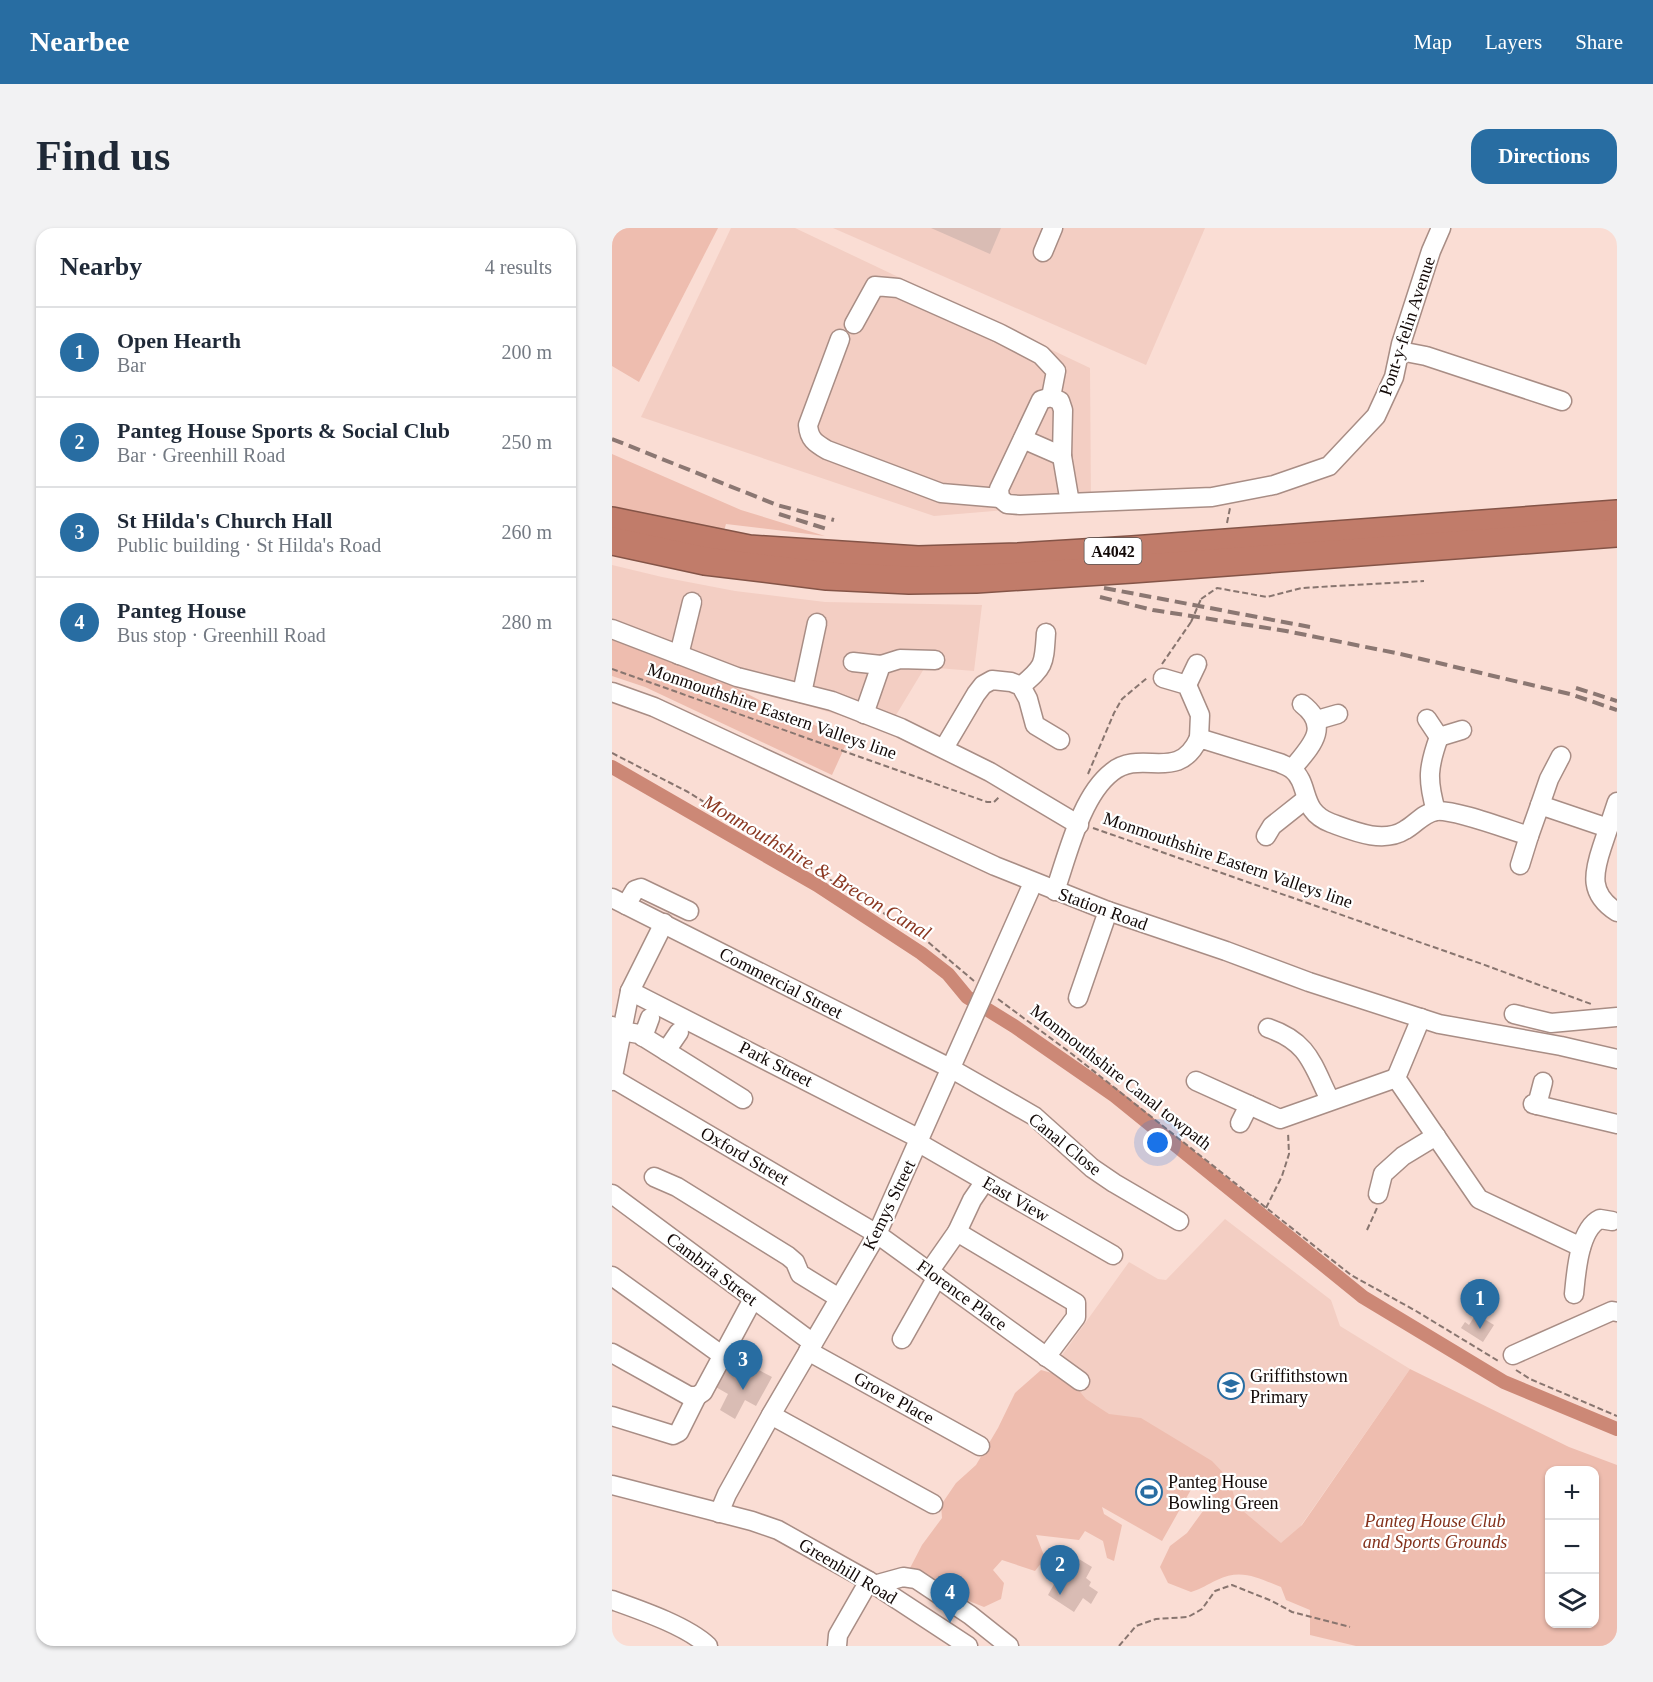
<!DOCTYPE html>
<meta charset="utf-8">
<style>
:root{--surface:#fff;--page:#f2f2f3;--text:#1f2937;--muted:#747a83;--line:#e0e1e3;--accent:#286da2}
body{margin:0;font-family:Georgia,serif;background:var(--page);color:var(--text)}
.controls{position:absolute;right:18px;bottom:18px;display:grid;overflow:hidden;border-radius:12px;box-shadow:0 2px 4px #0004}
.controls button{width:54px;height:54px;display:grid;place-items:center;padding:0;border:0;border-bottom:2px solid var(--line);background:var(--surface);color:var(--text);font:30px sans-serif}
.you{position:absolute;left:546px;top:915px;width:21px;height:21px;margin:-15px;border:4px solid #fff;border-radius:50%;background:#1a73e8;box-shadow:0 0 0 9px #1a73e833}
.badge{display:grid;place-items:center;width:39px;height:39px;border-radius:50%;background:var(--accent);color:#fff;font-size:20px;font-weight:700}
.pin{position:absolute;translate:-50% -50px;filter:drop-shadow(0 2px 3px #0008)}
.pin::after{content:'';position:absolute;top:32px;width:21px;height:18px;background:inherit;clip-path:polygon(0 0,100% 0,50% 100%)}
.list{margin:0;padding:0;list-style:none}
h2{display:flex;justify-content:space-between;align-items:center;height:78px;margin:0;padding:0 24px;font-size:26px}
h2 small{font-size:20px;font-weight:400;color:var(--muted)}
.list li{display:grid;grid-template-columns:39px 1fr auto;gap:18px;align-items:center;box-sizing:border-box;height:90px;padding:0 24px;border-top:2px solid var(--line)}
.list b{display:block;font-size:22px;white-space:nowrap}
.list p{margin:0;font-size:20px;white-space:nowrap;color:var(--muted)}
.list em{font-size:20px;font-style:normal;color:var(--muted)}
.icon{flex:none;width:33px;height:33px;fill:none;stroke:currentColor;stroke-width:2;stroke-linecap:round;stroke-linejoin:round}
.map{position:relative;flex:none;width:1005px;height:1418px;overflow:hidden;border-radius:18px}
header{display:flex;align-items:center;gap:36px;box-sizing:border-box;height:84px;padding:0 30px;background:var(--accent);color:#fff}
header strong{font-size:28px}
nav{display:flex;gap:33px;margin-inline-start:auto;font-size:21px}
.intro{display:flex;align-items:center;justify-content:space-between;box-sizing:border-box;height:144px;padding:0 36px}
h1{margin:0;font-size:42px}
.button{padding:15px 27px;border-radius:18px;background:var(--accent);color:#fff;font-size:21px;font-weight:700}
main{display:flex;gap:36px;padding:0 36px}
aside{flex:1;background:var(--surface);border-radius:18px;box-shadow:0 2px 4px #0004}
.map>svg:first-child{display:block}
.built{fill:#f3cec3}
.green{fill:#eebdaf;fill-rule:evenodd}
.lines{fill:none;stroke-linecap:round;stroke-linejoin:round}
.canal{stroke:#cc8876;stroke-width:14}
.building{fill:#d9bcb4}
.minor-casing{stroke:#a88d85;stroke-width:21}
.highway-casing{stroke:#845447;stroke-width:30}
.path{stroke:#88756f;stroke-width:2;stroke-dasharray:6 3;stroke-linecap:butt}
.minor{stroke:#fff;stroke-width:18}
.highway{stroke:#c17c6a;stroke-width:27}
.rail{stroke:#8b7772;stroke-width:4;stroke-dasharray:12 6;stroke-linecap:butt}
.path-bridge{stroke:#88756f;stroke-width:2;stroke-dasharray:6 3;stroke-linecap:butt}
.labels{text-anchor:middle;stroke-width:4.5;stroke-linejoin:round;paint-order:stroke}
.shield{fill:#fff;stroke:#595351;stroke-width:1.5}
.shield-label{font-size:16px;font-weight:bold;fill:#120907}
.street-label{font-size:18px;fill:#120907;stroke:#fff}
.poi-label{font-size:18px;fill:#120907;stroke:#fff;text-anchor:start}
.park-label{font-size:18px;font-style:italic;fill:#83311b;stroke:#fff}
.water-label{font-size:20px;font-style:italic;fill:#8b3822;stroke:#fff}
</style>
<header>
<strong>Nearbee</strong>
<nav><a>Map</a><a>Layers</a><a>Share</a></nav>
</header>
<div class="intro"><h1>Find us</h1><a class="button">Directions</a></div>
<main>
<aside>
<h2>Nearby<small>4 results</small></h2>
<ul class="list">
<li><span class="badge">1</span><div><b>Open Hearth</b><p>Bar</p></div><em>200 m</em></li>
<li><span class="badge">2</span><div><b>Panteg House Sports &amp; Social Club</b><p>Bar · Greenhill Road</p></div><em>250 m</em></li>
<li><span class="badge">3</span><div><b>St Hilda's Church Hall</b><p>Public building · St Hilda's Road</p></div><em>260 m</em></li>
<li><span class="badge">4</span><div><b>Panteg House</b><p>Bus stop · Greenhill Road</p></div><em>280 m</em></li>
</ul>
</aside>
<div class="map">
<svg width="1005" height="1418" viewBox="0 0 1005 1418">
<rect width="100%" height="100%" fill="#faddd4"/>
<g class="built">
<polygon points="119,0 183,0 478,140 479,275 322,288 29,189"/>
<polygon points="221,0 593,0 534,137"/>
<polygon points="0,337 50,349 123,363 213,374 370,377 362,443 313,439 275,502 103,449 0,412"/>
<polygon points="613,991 719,1072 728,1098 798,1141 672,1322 604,1276 607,1253 512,1203 438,1144 517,1034 546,1051 554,1052"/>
</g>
<g class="green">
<polygon points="0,0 106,0 27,154 0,138"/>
<polygon points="0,226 129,282 213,308 114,296 111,306 0,280"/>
<polygon points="0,412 103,449 153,475 236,512 220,547 33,459 0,448"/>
<path d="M798,1141L957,1219L1005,1237V1418H744L698,1407V1382L674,1372L669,1359C646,1350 629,1340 605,1352C596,1356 589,1361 579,1364L556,1355L548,1339L558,1318L575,1305L599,1272L598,1258L585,1251L550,1313L490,1279L492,1286L510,1297L502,1333L495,1330L491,1313L473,1303L467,1312L424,1307L433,1330L423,1343L390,1332L381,1342L392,1355L389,1371L372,1379L329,1362L297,1342L310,1317L330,1290L329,1277L344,1255L364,1237L386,1200L403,1165L429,1142L447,1147L460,1154L474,1171L497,1186L529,1190L600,1233L617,1251L625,1278L669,1315L690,1297ZM938,1242H982V1396H938Z"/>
</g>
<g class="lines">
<polyline class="canal" points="0,539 205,657 309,725 336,746 355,769 402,798 503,868 751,1069 892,1154 1005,1201"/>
</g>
<g class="building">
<polygon points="319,0 389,0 378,26"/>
<polygon points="864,1086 882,1097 871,1114 849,1100 853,1094 857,1097"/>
<polygon points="119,1127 160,1149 144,1178 133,1172 123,1191 108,1182 116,1166 102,1158"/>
<polygon points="449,1320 480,1339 474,1350 479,1354 477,1358 486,1364 479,1376 471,1370 462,1384 436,1367 445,1351 450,1354 454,1347 438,1337"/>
</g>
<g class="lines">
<defs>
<g id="minor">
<polyline points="431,24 441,0"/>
<polyline points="242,96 263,58 286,60 387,105 429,127 444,143 439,169"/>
<path d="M228,111L196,197C197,211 203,215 215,222L329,265L388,270"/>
<polyline points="788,123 814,128 950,173"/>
<polyline points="411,211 450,228"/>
<polyline points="458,275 450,228 451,182 448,173 439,169 429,172 387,261 388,270 395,276 408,277 600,269 662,257 717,238 764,188 782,149 789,116 819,23 829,0"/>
<polyline points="0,401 125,449 220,473 289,500 378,544 467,597"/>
<polyline points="67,427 80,374"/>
<polyline points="241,434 269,437"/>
<polyline points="551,450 575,457 588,487 587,510"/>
<polyline points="575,457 585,436"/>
<path d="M409,458C433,438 432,436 434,405"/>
<polyline points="0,464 42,479 383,638 496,683 614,723 697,754 827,796 949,818 1005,831"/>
<polyline points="190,465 205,395"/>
<polyline points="252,486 269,437 288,431 323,432"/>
<polyline points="815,491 827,509 850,502"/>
<polyline points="705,492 726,486"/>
<polyline points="332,520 364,466 371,457 380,452 399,454 409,458 416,471 423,497 448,512"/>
<path d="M680,541C698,519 720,499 690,476"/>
<path d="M1005,574C1000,589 995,604 990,619C981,646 977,666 1005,684"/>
<polyline points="928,577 937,551 949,528"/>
<path d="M824,583C815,552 816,539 827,509"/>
<polyline points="654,608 660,598 694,571"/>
<polyline points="908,637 917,608"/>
<path d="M443,663C456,626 469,568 500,544C530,520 566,556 587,510L668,535C672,537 677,539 680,541C699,557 687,583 719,595C741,603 771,616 793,602C804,596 811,585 824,583C842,581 897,602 917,608L928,577L996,600"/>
<polyline points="0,670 338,840 422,888 480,940 502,955 567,993"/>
<polyline points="14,677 23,662 29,660 77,683"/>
<polyline points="18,763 308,911"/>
<polyline points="466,770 496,683"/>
<polyline points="902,786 939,795 1005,789"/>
<polyline points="809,790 784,850 867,971 969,1019"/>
<polyline points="0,798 9,803 27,806 131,871"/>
<path d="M656,800C697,814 700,836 718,872"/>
<polyline points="31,809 38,790"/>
<polyline points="54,823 67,804"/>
<polyline points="0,850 265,1006 468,1153"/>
<polyline points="0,853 18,763 52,695"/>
<polyline points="584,853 668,891 784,850"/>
<polyline points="921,876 1005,896"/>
<polyline points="925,877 931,854"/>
<polyline points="628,895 637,877"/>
<polyline points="307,915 501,1027"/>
<polyline points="42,949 65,959 176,1028 183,1034 188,1046 227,1070"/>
<polyline points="0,966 201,1115"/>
<polyline points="766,966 771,946 791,928 824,908"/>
<polyline points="345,1004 360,972 373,953"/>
<polyline points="317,1044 345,1004 464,1075 464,1089 434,1129"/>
<polyline points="0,1048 111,1128"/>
<path d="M962,1066C964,1045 967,1001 988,991L1000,993"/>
<polyline points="290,1111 325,1049"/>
<polyline points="196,1123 368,1218"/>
<polyline points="0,1125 77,1168 85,1168 91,1164 141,1071"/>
<polyline points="901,1127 1000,1083 1005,1084"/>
<polyline points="159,1187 321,1276"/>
<polyline points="0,1188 61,1207 67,1204 85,1168"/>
<polyline points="0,1257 140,1293 166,1302 257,1353 356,1418"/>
<polyline points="107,1285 115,1266 159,1187 265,1006 421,655"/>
<polyline points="262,1357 291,1349 304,1351 358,1387 397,1418"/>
<path d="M0,1372C28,1382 75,1398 96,1418"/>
<polyline points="225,1418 226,1407 257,1353"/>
</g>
<g id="highway">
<polyline points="0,293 137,321 306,332 406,329 520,322 1005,286"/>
<polyline points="0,313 93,333 215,348 297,352 364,351 520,341 1005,305"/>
</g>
</defs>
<use href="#minor" class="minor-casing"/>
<use href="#highway" class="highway-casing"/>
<g class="path">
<polyline points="615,295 618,280"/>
<polyline points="589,371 605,360 655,369 690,360 812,353"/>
<polyline points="550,436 579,394"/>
<polyline points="0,441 375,574 382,574 388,568"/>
<polyline points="0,525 76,564 259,677 316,714 362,753"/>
<polyline points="476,546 502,485 510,471 535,450"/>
<polyline points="481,600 870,736 979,776"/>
<polyline points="386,771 460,826 739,1047 804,1083 888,1134"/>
<polyline points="654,980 670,948 677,926 676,904"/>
<polyline points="755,1002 765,980"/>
<polyline points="904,1142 918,1151 1005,1188"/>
<polyline points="507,1418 524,1398 544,1391 576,1389 590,1381 603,1363 620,1357 660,1373 680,1384 738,1399"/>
</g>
<use href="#minor" class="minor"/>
<use href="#highway" class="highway"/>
<g class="rail">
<polyline points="0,211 165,277 222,292"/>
<polyline points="167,286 218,302"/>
<polyline points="492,360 698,399"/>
<polyline points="488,369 541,382 674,403 784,425 958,466 1005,482"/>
<polyline points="964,460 1005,473"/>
</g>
<polyline class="path-bridge" points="579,394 589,371"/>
</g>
<defs>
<symbol id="school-ring" viewBox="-11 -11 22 22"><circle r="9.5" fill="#fff" stroke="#286da2" stroke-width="1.5"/><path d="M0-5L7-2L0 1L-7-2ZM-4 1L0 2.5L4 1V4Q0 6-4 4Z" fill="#286da2"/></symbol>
<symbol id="stadium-ring" viewBox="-11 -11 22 22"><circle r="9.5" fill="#fff" stroke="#286da2" stroke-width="1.5"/><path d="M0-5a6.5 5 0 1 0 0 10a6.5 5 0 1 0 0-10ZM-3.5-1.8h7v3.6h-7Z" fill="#286da2"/></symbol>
</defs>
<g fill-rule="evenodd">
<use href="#school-ring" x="604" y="1143" width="30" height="30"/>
<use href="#stadium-ring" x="522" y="1249" width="30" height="30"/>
</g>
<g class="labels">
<rect class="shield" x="472.5" y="310" width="57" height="26" rx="4.5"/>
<g class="shield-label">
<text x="501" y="329">A4042</text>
</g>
<g class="street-label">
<text transform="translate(795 98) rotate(-72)" y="6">Pont-y-felin Avenue</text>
<text transform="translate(160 483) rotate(19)" y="6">Monmouthshire Eastern Valleys line</text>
<text transform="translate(616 632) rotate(19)" y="6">Monmouthshire Eastern Valleys line</text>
<text transform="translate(491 681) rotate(20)" y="6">Station Road</text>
<text transform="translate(169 755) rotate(27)" y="6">Commercial Street</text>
<text transform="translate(164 836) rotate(27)" y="6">Park Street</text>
<text transform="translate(509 849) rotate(38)" y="6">Monmouthshire Canal towpath</text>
<text transform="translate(453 916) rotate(39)" y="6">Canal Close</text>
<text transform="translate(133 928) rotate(30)" y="6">Oxford Street</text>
<text transform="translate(404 971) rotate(30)" y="6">East View</text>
<text transform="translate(277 977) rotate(-64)" y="6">Kemys Street</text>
<text transform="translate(100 1041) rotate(37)" y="6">Cambria Street</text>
<text transform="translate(350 1067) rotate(36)" y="6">Florence Place</text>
<text transform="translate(282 1170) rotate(29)" y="6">Grove Place</text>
<text transform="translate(236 1343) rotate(31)" y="6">Greenhill Road</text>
</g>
<g class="poi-label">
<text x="638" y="1154">Griffithstown<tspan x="638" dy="21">Primary</tspan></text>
<text x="556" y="1260">Panteg House<tspan x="556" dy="21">Bowling Green</tspan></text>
</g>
<g class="park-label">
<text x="823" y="1299">Panteg House Club<tspan x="823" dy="21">and Sports Grounds</tspan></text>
</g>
<g class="water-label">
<text transform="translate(205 639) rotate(31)" y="7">Monmouthshire &amp; Brecon Canal</text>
</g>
</g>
</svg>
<div class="controls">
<button>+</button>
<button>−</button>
<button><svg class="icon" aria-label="layers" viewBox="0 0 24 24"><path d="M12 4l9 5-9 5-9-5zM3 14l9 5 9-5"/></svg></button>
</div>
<div class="you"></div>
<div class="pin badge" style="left:868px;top:1101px">1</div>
<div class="pin badge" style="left:448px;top:1367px">2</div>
<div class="pin badge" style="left:131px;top:1162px">3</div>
<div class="pin badge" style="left:338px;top:1395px">4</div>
</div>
</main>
